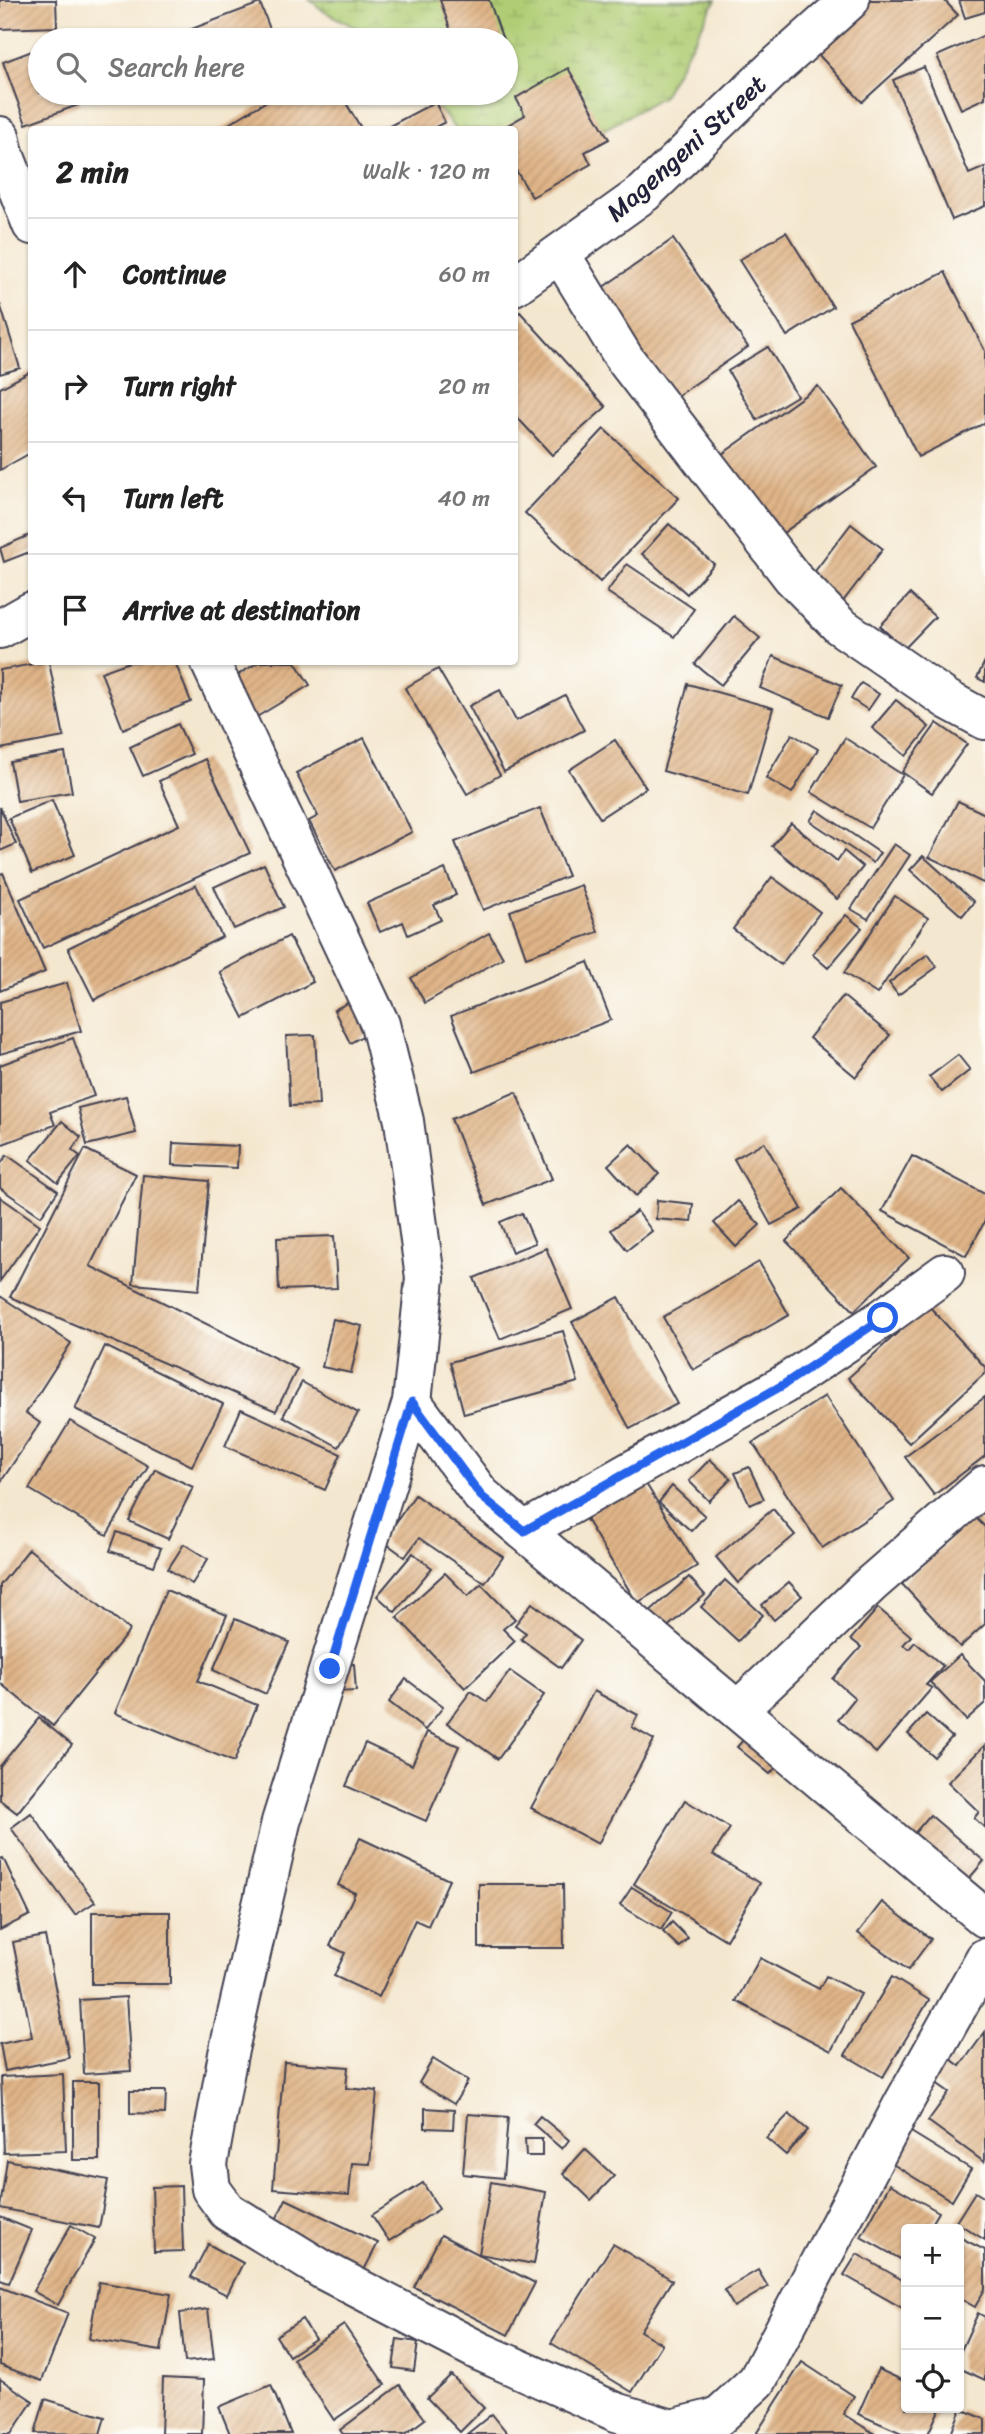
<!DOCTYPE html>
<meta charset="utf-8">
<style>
:root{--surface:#fff;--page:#f2f2f2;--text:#222;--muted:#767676;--line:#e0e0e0}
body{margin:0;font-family:Sriracha,sans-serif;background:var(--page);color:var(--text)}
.controls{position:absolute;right:21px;bottom:21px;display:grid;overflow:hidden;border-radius:7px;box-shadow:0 2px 5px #0004}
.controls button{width:63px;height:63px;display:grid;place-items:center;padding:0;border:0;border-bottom:2px solid var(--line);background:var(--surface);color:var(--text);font:35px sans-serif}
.stop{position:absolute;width:21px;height:21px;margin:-16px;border:5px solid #2563eb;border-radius:50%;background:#fff}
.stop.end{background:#2563eb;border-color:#fff;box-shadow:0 2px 7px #0008}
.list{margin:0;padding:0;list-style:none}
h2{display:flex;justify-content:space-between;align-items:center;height:91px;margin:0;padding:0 28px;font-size:30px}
h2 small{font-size:23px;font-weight:400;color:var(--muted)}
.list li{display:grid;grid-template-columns:46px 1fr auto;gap:21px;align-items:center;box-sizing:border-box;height:112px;padding:0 28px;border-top:2px solid var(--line)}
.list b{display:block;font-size:26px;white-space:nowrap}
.list em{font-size:23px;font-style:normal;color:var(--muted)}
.icon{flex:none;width:38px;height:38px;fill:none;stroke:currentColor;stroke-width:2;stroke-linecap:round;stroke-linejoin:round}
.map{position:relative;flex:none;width:985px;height:2434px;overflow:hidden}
.search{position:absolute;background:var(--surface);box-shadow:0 2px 5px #0004;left:28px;top:28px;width:490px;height:77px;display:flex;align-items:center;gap:18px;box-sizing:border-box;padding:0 24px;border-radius:38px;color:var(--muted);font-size:26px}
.panel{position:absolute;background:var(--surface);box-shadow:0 2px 5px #0004;left:28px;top:126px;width:490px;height:539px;border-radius:7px}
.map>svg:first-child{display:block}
.wetland{fill:url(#wetland-marsh);stroke:#697858;stroke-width:2}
.building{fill:url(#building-hatch)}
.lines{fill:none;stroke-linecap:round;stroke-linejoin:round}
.minor-casing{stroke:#424051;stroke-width:42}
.minor{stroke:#fff;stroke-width:38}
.route{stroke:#2563eb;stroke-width:9}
.labels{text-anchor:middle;stroke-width:5;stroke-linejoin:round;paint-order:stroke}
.street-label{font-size:26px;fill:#22223b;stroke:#fdfcf7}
</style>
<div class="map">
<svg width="985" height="2434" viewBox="0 0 985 2434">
<defs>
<pattern id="wetland-marsh" width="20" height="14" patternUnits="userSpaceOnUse" patternTransform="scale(1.75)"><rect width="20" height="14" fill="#b0cd74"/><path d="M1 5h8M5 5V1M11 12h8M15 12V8" fill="none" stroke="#97b065"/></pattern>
<pattern id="building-hatch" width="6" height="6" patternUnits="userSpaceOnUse" patternTransform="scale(1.75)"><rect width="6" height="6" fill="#dfb487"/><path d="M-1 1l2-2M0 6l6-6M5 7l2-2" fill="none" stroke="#bf9a75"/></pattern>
</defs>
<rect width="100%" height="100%" fill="#fdfcf7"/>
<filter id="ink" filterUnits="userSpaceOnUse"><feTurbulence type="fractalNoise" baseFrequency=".0143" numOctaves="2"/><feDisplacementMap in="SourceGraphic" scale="14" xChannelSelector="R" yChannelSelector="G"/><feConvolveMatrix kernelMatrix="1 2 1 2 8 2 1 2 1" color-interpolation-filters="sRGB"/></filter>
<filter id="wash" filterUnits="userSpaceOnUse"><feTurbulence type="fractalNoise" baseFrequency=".00686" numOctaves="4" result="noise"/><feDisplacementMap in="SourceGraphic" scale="28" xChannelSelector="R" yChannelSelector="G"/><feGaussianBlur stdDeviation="1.57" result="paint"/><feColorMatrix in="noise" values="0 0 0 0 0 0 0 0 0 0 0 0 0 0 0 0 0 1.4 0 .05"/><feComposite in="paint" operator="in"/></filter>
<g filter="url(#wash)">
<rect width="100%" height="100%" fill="#f4e7cf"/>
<polygon class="wetland" points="310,0 716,0 663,96 515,180 514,130 455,129 427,93 506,93 506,40 380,40 325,12"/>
<g id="blocks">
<g class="building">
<polygon points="0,0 56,0 57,27 0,29"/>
<polygon points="440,0 489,0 503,40 454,40"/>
<polygon points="852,0 944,0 958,15 862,102 806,41"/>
<polygon points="959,0 985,0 985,12 965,18"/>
<polygon points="260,3 273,37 266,40 169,40 168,38"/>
<polygon points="985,35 985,98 961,109 937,56"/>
<polygon points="40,48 40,93 76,93 81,104 26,124 3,62"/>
<polygon points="924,67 969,174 985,167 985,206 952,220 893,80"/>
<polygon points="568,68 609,139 585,152 591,164 532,197 514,167 514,130 499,130 525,115 516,98"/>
<polygon points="280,93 340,93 361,128 358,130 219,130"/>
<polygon points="435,102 445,122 430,130 382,130"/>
<polygon points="786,232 833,307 787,336 739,260"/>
<polygon points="673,239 748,347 670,401 596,292"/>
<polygon points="945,272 985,351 985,423 918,457 849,320"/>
<polygon points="0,304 20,368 0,374"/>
<polygon points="520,312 606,407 552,455 514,414 514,317"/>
<polygon points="768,347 797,396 757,420 728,371"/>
<polygon points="32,371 32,452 0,470 0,388"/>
<polygon points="818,386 876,467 776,538 718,457"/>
<polygon points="604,429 679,498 600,582 525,513"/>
<polygon points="669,524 714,564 687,594 642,554"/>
<polygon points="851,524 883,549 841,604 809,579"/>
<polygon points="32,534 32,551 4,562 0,548"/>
<polygon points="627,564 694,609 674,637 607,592"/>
<polygon points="910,594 935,617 904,649 880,626"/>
<polygon points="734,616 760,638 721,685 695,664"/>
<polygon points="773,656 842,685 828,717 760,688"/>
<polygon points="985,661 985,682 977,678"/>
<polygon points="45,662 49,662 64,737 0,749 0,670"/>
<polygon points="129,662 175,662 191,702 123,729 101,672"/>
<polygon points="259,662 295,662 310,685 250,721 226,682"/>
<polygon points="438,669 500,775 467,794 405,688"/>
<polygon points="861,683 879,694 868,710 851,699"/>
<polygon points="688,684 773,708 748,795 663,771"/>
<polygon points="500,690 516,721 565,695 584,730 504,772 469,706"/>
<polygon points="896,700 929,727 906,756 872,728"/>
<polygon points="937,723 967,744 932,793 902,772"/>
<polygon points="178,724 192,754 143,776 130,747"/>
<polygon points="792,734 818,749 792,793 766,778"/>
<polygon points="364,738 412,832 335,871 309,821 318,816 296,773"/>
<polygon points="845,738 903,775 870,828 811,792"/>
<polygon points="615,740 646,788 600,818 569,770"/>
<polygon points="65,753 72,792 17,801 10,762"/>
<polygon points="205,759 250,853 43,948 20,899 179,825 159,781"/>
<polygon points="52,800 75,855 32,873 9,818"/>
<polygon points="958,801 985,814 985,884 929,857"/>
<polygon points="0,807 16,844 0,851"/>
<polygon points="540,808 568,876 483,910 455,842"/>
<polygon points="817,810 880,853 873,863 810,821"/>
<polygon points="791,823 837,861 844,851 863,867 837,899 772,846"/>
<polygon points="894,844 910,855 868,919 851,909"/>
<polygon points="923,856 974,902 962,916 910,870"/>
<polygon points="264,864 284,907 234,929 214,887"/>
<polygon points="445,869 456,895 434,905 441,920 408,935 403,922 380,932 367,903"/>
<polygon points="3,873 45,972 0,991 0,874"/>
<polygon points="772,877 820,912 781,965 733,929"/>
<polygon points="196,885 222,937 94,1000 68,948"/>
<polygon points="581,885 598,932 526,957 510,911"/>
<polygon points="895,896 928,918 877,994 844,973"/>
<polygon points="846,915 862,928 828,968 812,954"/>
<polygon points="489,933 503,958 425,1003 411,978"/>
<polygon points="289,936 313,982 244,1018 220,972"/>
<polygon points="928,954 937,967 898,995 889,983"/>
<polygon points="588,962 611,1020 474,1072 451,1016"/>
<polygon points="67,983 81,1031 0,1054 0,1002"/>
<polygon points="843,996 890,1035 856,1077 809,1038"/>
<polygon points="357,998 373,1030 350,1043 334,1010"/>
<polygon points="315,1035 319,1105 290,1106 286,1036"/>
<polygon points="73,1038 94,1096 50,1112 55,1125 0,1145 0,1065"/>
<polygon points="958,1055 970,1070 942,1092 929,1077"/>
<polygon points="516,1092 552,1179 486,1205 451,1119"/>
<polygon points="126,1096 136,1133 87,1145 78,1108"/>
<polygon points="62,1121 81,1137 72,1150 80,1156 58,1183 30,1160"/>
<polygon points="764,1142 802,1209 771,1225 734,1159"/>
<polygon points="173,1143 238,1146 237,1168 172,1165"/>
<polygon points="631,1144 659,1174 636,1196 608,1165"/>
<polygon points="85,1149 136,1174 90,1266 297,1369 276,1411 10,1297"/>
<polygon points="7,1155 58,1191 41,1216 0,1188 0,1165"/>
<polygon points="912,1156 985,1194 985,1221 966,1256 882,1211"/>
<polygon points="143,1175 209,1181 199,1290 133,1284"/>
<polygon points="841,1188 909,1258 854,1311 786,1241"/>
<polygon points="0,1197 40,1225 0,1281"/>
<polygon points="657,1200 693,1204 691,1222 656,1219"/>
<polygon points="738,1201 760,1225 736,1247 714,1223"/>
<polygon points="637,1211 652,1231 627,1250 611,1230"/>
<polygon points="522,1213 535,1243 512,1252 500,1222"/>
<polygon points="334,1236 337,1288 279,1290 277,1238"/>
<polygon points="546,1248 572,1309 500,1339 474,1278"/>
<polygon points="759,1262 789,1315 693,1370 663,1317"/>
<polygon points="0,1296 71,1343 26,1413 40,1423 0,1483"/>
<polygon points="619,1297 677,1404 630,1429 572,1322"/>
<polygon points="928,1305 985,1367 985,1373 909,1443 848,1378"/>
<polygon points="333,1319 362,1326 351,1373 322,1367"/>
<polygon points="563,1331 578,1382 464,1414 450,1362"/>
<polygon points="105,1346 223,1404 192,1466 75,1409"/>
<polygon points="302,1382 358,1413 339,1447 283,1416"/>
<polygon points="825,1396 894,1501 822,1548 753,1443"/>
<polygon points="985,1397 985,1456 934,1495 905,1457"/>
<polygon points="241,1409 341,1454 325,1490 225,1446"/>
<polygon points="70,1421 148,1466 107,1535 29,1489"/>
<polygon points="710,1459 731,1479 709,1501 689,1481"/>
<polygon points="749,1467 764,1499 750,1505 735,1473"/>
<polygon points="155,1469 193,1487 168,1539 129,1521"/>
<polygon points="643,1479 697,1566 637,1603 584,1516"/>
<polygon points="672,1486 705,1516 691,1531 659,1502"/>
<polygon points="415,1495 503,1557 485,1583 419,1538 405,1557 383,1541"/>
<polygon points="773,1509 795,1535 738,1583 716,1557"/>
<polygon points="975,1517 985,1527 985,1624 960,1647 902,1584"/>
<polygon points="117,1532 161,1548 154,1566 110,1551"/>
<polygon points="184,1544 208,1559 192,1584 168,1569"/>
<polygon points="29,1549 130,1630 53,1726 0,1683 0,1585"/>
<polygon points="413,1553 432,1568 395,1612 377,1596"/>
<polygon points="445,1573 468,1596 481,1584 515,1619 503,1629 515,1641 465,1688 397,1617"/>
<polygon points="689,1577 705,1595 665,1629 649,1612"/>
<polygon points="725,1580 763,1615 738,1641 701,1607"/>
<polygon points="789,1582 802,1596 774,1620 762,1605"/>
<polygon points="166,1590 227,1615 198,1681 257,1705 234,1762 115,1713"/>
<polygon points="532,1603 581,1640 561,1668 521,1639 526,1633 515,1625"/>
<polygon points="878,1608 911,1636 903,1645 909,1649 915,1642 943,1666 926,1685 932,1688 876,1753 838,1719 855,1698 833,1679 861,1647 851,1639"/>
<polygon points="235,1619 289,1642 266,1694 213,1670"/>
<polygon points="960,1655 985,1681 985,1703 966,1720 930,1682"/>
<polygon points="354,1664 356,1691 336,1692 334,1665"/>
<polygon points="510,1671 544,1695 498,1759 447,1723 471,1691 487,1702"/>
<polygon points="406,1679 443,1707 425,1730 389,1702"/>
<polygon points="594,1691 638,1715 632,1727 654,1740 598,1844 531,1808"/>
<polygon points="926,1714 952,1737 934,1757 908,1734"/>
<polygon points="39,1718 72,1745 17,1813 0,1800 0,1766"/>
<polygon points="752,1730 786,1756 770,1774 737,1747"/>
<polygon points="427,1732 459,1746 426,1821 346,1786 365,1743 412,1765"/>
<polygon points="985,1745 985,1828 974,1818 979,1812 948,1782"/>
<polygon points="685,1800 730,1828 713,1855 760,1883 726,1940 634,1884"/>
<polygon points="31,1813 95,1902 75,1915 11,1828"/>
<polygon points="930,1815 984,1861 961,1888 906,1843"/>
<polygon points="360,1838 449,1880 428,1926 415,1920 379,1997 334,1976 345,1953 330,1946 355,1893 338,1885"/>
<polygon points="3,1858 30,1915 0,1930 0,1859"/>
<polygon points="479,1884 563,1884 564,1948 479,1948"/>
<polygon points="632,1887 672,1912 661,1930 620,1905"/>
<polygon points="882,1902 931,1939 908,1970 858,1933"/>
<rect x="92" y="1912" width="78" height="72"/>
<polygon points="672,1922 688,1938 679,1947 663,1932"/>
<polygon points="45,1936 69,2058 5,2071 0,2044 32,2037 13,1942"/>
<polygon points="760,1958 819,1989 826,1976 861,1994 831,2051 736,2001"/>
<polygon points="892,1977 929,2000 883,2077 845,2055"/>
<polygon points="126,1997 131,2071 84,2074 80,2000"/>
<polygon points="985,2032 985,2160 984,2162 928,2121 949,2092 932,2080 948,2057 960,2066"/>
<polygon points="433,2059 468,2081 454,2104 419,2083"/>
<polygon points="284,2062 348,2067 346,2088 377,2091 370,2164 352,2163 349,2195 273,2189"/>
<polygon points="63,2074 66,2151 4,2153 1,2077"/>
<rect x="73" y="2082" width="26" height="78"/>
<polygon points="130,2091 166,2091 165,2114 130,2113"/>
<polygon points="425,2108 454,2110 453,2129 425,2128"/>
<polygon points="468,2114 508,2117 503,2178 463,2174"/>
<polygon points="789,2114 808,2130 786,2155 766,2138"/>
<polygon points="540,2116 569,2140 562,2149 533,2124"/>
<polygon points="911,2132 971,2169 952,2201 891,2163"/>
<polygon points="525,2139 542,2139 542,2156 526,2156"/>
<polygon points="585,2149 614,2176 591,2200 563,2173"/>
<polygon points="7,2160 108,2180 99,2228 0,2208"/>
<polygon points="491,2182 546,2192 534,2264 479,2254"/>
<polygon points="423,2183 439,2209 389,2241 372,2215"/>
<polygon points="890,2184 939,2212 929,2229 906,2229 906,2262 861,2237"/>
<polygon points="181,2186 183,2251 154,2252 152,2187"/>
<polygon points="975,2192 985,2198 985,2240 956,2222"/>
<polygon points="286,2199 378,2243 362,2274 271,2230"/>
<polygon points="0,2217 32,2230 9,2283 0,2280"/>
<polygon points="71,2225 95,2239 58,2305 33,2291"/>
<polygon points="441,2235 535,2283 508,2335 414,2287"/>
<polygon points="959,2237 985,2250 985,2289 975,2307 959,2298"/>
<polygon points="208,2244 243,2263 227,2295 191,2277"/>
<polygon points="613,2244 672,2280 640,2331 662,2344 632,2392 551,2343"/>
<polygon points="857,2254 906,2282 906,2310 844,2275"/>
<polygon points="758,2270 768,2287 734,2307 724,2290"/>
<polygon points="99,2282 171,2294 161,2351 89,2339"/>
<polygon points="0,2287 68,2313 42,2381 0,2365"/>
<polygon points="208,2309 214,2359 185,2362 180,2313"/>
<polygon points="978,2313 985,2317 985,2380 959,2368 959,2355"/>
<polygon points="302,2319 315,2339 289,2356 276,2336"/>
<polygon points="344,2325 385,2385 334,2420 293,2359"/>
<polygon points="397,2339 418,2342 414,2371 393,2368"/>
<polygon points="802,2362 854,2396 843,2414 875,2434 756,2434"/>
<polygon points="878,2369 906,2382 906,2408 940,2408 928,2434 904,2434 858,2414"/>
<polygon points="451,2375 484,2408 460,2432 427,2398"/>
<polygon points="163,2378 204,2380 202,2434 161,2434"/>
<polygon points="0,2379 33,2401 11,2434 0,2434"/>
<polygon points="271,2385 291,2434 230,2434 219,2407"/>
<polygon points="400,2385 425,2419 405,2434 343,2434 340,2430"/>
<polygon points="45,2399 105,2417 100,2434 35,2433"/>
<polygon points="961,2409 985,2419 985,2434 951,2434"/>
<polygon points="492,2414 508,2434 467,2434"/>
</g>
</g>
</g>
<g filter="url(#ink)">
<use href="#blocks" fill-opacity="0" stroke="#424051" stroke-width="2"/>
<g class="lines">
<defs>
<g id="minor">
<polyline points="0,136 4,154 32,225"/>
<polyline points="561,255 624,358 792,577 840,626 948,700 985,720"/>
<polyline points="514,286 644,193 772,70 850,0"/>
<polyline points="0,629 32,611"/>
<polyline points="210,662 380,1024 404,1121 425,1278 412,1402 281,1822 228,2054 208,2164 211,2189 227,2211 323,2270 479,2351 616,2412 672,2429 718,2417 757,2381 903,2104 985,1958"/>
<polyline points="412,1402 481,1495 985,1918"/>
<polyline points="524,1531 783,1385 883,1318 945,1273"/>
<polyline points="738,1710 871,1584 985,1485"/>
</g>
</defs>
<use href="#minor" class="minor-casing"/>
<use href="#minor" class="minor"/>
</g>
</g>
<g class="lines" filter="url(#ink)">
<polyline class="route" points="330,1669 412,1402 481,1496 524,1531 783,1385 883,1318"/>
</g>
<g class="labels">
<g class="street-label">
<text transform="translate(686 148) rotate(-42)" y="9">Magengeni Street</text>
</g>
</g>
</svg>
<div class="controls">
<button>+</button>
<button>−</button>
<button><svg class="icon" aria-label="locate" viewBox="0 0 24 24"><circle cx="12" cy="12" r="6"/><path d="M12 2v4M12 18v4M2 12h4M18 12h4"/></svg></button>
</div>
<div class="stop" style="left:883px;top:1318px"></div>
<div class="stop end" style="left:330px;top:1669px"></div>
<div class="search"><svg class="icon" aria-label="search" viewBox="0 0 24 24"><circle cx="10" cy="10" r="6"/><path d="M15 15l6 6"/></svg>Search here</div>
<section class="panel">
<h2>2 min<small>Walk · 120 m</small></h2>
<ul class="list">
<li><svg class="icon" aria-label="ahead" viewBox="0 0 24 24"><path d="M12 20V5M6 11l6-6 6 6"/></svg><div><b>Continue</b></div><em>60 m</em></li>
<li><svg class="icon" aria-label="right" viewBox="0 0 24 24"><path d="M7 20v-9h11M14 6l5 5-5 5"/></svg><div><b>Turn right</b></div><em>20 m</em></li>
<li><svg class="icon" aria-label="left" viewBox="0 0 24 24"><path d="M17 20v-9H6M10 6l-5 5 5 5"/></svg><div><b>Turn left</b></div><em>40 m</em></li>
<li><svg class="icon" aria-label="arrive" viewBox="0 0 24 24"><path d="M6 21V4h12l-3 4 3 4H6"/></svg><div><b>Arrive at destination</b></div></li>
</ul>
</section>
</div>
